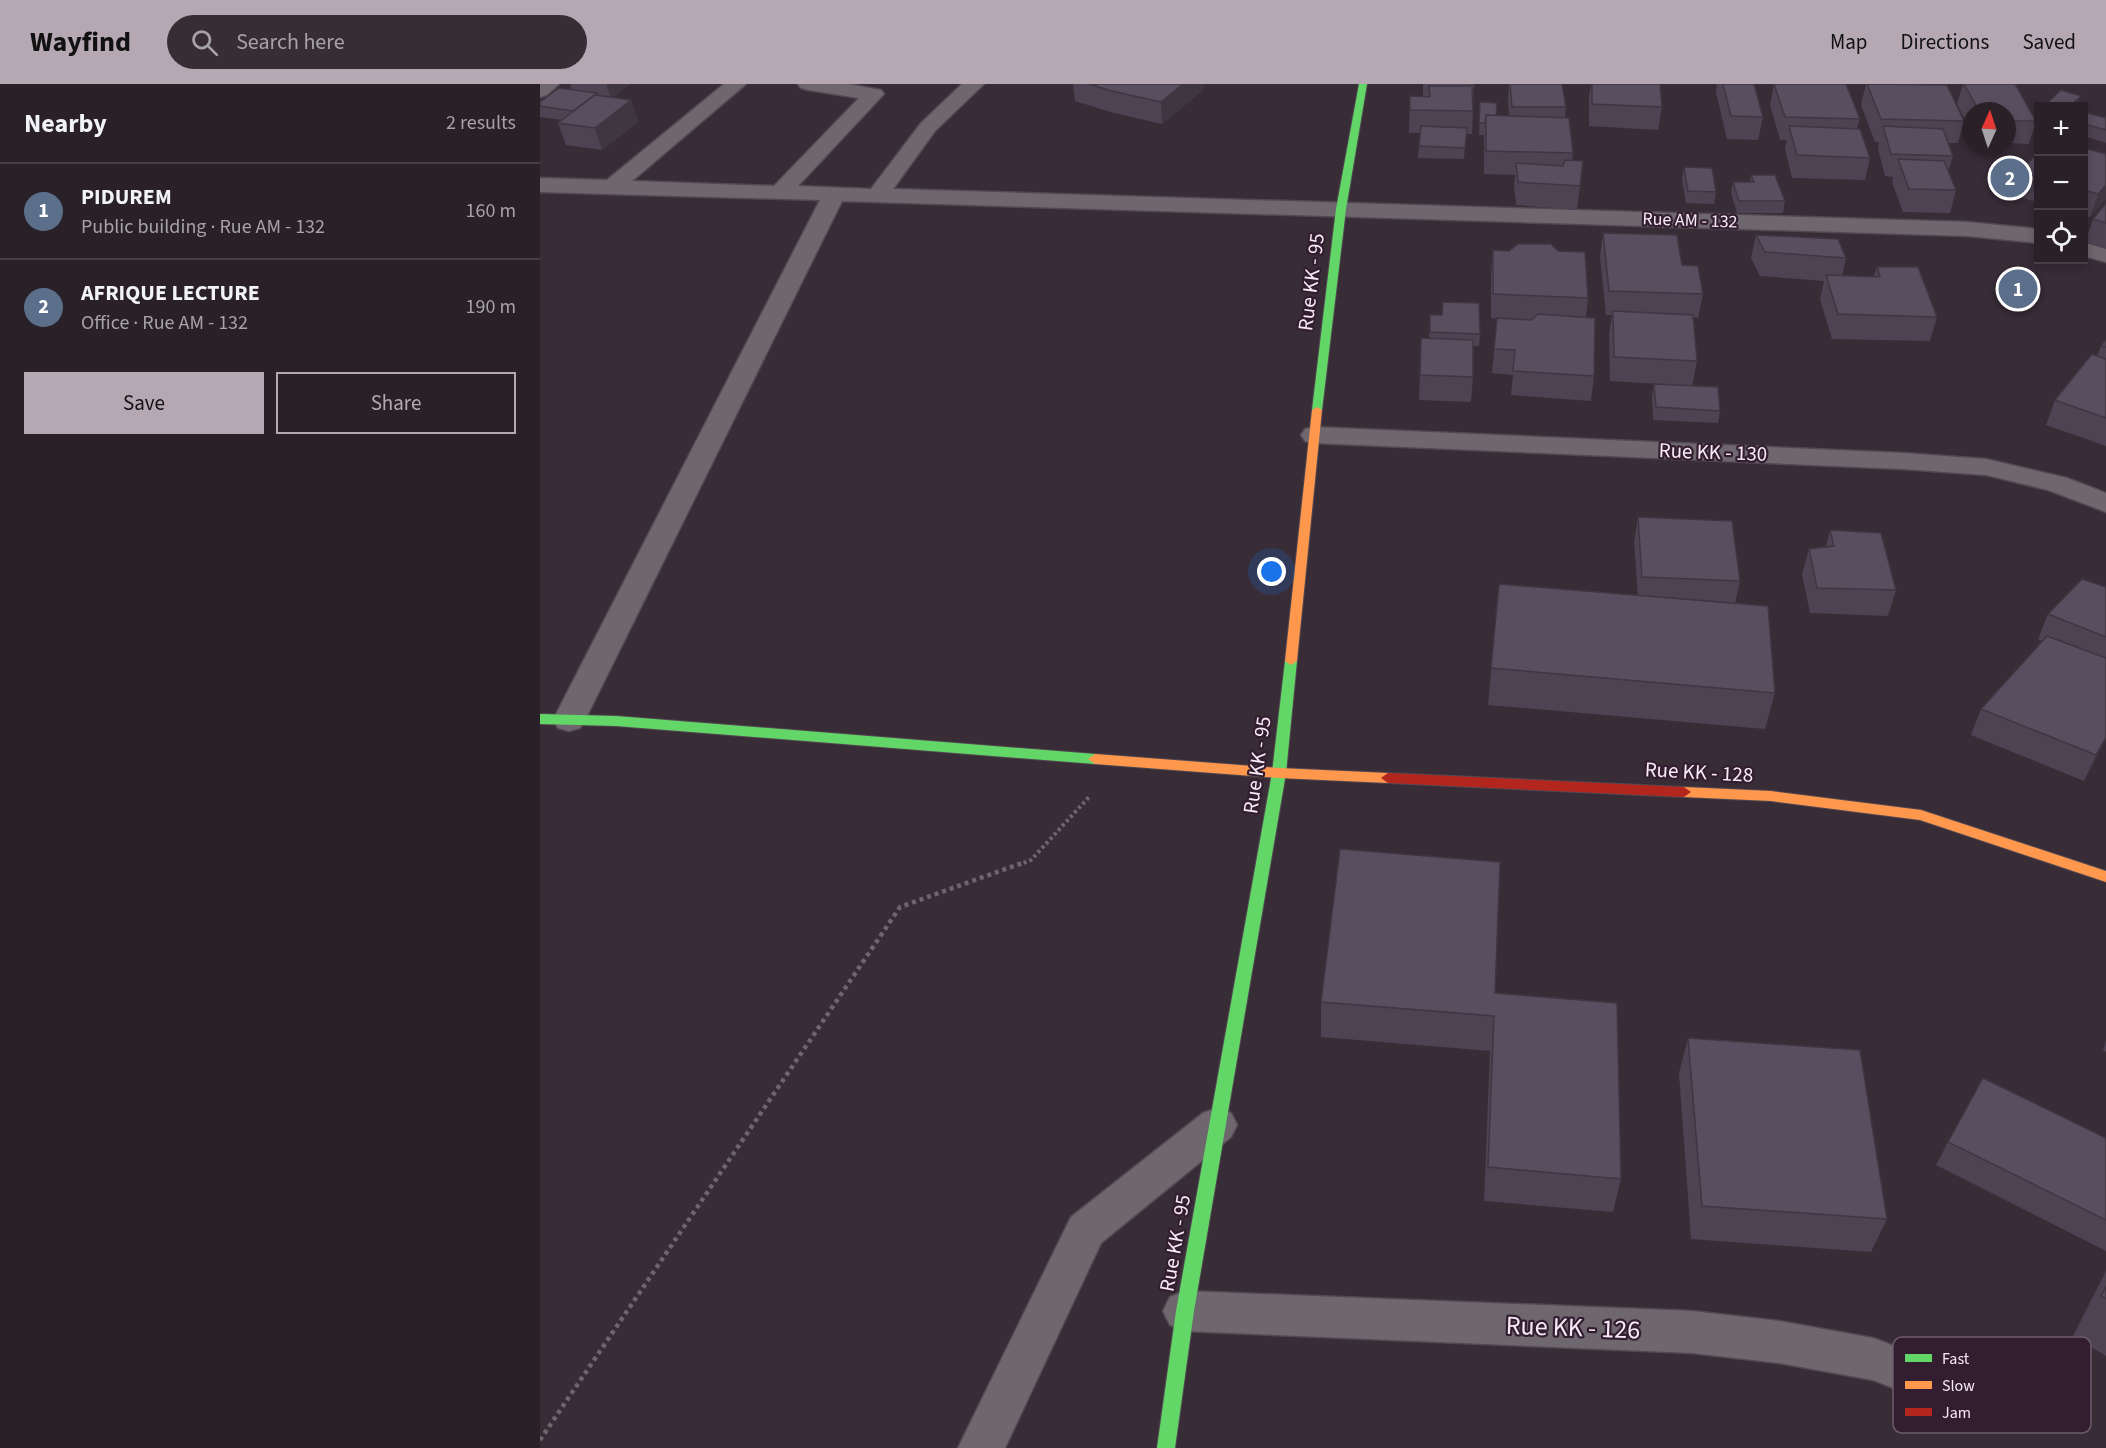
<!DOCTYPE html>
<meta charset="utf-8">
<style>
:root{--surface:#2a2128;--page:#362e34;--text:#f1f3f6;--muted:#a5a3a8;--line:#463e45;--accent:#b5a8b3}
body{margin:0;font-family:"Source Sans 3",sans-serif;background:var(--page);color:var(--text)}
.controls{position:absolute;right:18px;top:18px;display:grid;overflow:hidden;border-radius:0px;box-shadow:0 3px 9px #0003}
.controls button{width:54px;height:54px;display:grid;place-items:center;padding:0;border:0;border-bottom:2px solid var(--line);background:var(--surface);color:var(--text);font:30px sans-serif}
.compass{position:absolute;left:1422px;top:18px;width:54px;height:54px;border-radius:50%;background:var(--surface);box-shadow:0 3px 9px #0003;rotate:3deg}
.you{position:absolute;left:732px;top:488px;width:21px;height:21px;margin:-15px;border:4px solid #fff;border-radius:50%;background:#1a73e8;box-shadow:0 0 0 9px #1a73e833}
.badge{display:grid;place-items:center;width:39px;height:39px;border-radius:50%;background:var(--accent);color:#fff;font-size:20px;font-weight:700}
.pin{position:absolute;translate:-50% -50%;border:3px solid #fff;box-shadow:0 2px 6px #0006}
.list{margin:0;padding:0;list-style:none}
h2{display:flex;justify-content:space-between;align-items:center;height:78px;margin:0;padding:0 24px;font-size:26px}
h2 small{font-size:20px;font-weight:400;color:var(--muted)}
.list li{display:grid;grid-template-columns:39px 1fr auto;gap:18px;align-items:center;box-sizing:border-box;height:96px;padding:0 24px;border-top:2px solid var(--line)}
.list b{display:block;font-size:22px;white-space:nowrap}
.list p{margin:0;font-size:20px;white-space:nowrap;color:var(--muted)}
.list em{font-size:20px;font-style:normal;color:var(--muted)}
.actions{display:flex;gap:12px;padding:18px 24px}
.actions a{flex:1;padding:14px 0;border:2px solid var(--accent);border-radius:0px;text-align:center;font-size:21px;color:var(--accent)}
.actions .main{background:var(--accent);color:#111}
.icon{flex:none;width:33px;height:33px;fill:none;stroke:currentColor;stroke-width:2;stroke-linecap:round;stroke-linejoin:round}
.map{position:relative;flex:none;width:1566px;height:1364px;overflow:hidden}
header{display:flex;align-items:center;gap:36px;box-sizing:border-box;height:84px;padding:0 30px;background:var(--accent);color:#111}
header strong{font-size:28px}
nav{display:flex;gap:33px;margin-inline-start:auto;font-size:21px}
.search{width:420px;height:54px;background:var(--page);display:flex;align-items:center;gap:15px;box-sizing:border-box;padding:0 21px;border-radius:33px;color:var(--muted);font-size:22px}
main{display:flex}
aside{flex:1;background:var(--surface)}
.map>svg:first-child{display:block}
.lines{fill:none;stroke-linecap:round;stroke-linejoin:round}
.street-casing{stroke:#524851;stroke-width:3}
.fast-casing{stroke:#524851;stroke-width:2}
.slow-casing{stroke:#524851;stroke-width:2}
.jam-casing{stroke:#524851;stroke-width:2}
.path-far1{stroke:#6e666d;stroke-width:4;stroke-dasharray:3 3;stroke-linecap:butt}
.path{stroke:#6e666d;stroke-width:4.5;stroke-dasharray:4 4;stroke-linecap:butt}
.street{fill:#6f676e;fill-rule:evenodd}
.fast{fill:#63d668;fill-rule:evenodd}
.slow{fill:#ff974d;fill-rule:evenodd}
.jam{fill:#b3261e;fill-rule:evenodd}
.wall{fill:#4d4352}
.shaded-wall{fill:#3e3742}
.building{fill:#594e5f;stroke:#3e3742;stroke-width:1.5}
.labels{text-anchor:middle;stroke-width:4.5;stroke-linejoin:round;paint-order:stroke}
.far-street-label{font-size:18px;fill:#f8eaf6;stroke:#321e30}
.street-label{font-size:21px;fill:#f8eaf6;stroke:#321e30}
.near-street-label{font-size:26px;fill:#f8eaf6;stroke:#321e30}
.key{fill:#321e30;stroke:#6d5b6b;stroke-width:1.5}
.key-label{font-size:16px;fill:#f8eaf6}
</style>
<header>
<strong>Wayfind</strong>
<div class="search"><svg class="icon" aria-label="search" viewBox="0 0 24 24"><circle cx="10" cy="10" r="6"/><path d="M15 15l6 6"/></svg>Search here</div>
<nav><a>Map</a><a>Directions</a><a>Saved</a></nav>
</header>
<main>
<aside>
<h2>Nearby<small>2 results</small></h2>
<ul class="list">
<li><span class="badge" style="background:#5c6f8a">1</span><div><b>PIDUREM</b><p>Public building · Rue AM - 132</p></div><em>160 m</em></li>
<li><span class="badge" style="background:#5c6f8a">2</span><div><b>AFRIQUE LECTURE</b><p>Office · Rue AM - 132</p></div><em>190 m</em></li>
</ul>
<div class="actions"><a class="main">Save</a><a>Share</a></div>
</aside>
<div class="map">
<svg width="1566" height="1364" viewBox="0 0 1566 1364">
<rect width="100%" height="100%" fill="#382c36"/>
<g class="lines">
<defs>
<g id="street">
<polygon points="0,0 19,0 7,11 0,13"/>
<polygon points="184,0 206,0 92,97 234,102 319,14 268,6 261,4 258,0 308,0 341,6 344,10 258,102 331,105 381,39 422,0 444,0 395,47 353,105 1427,138 1498,145 1498,159 1427,152 302,117 45,636 40,644 29,647 18,644 13,636 280,116 0,108 0,94 67,96"/>
<polygon points="1544,158 1566,164 1566,178 1544,172"/>
<polygon points="774,343 1363,369 1446,375 1527,394 1566,409 1566,428 1508,406 1446,391 1363,385 774,359 765,357 761,351 765,345"/>
<polygon points="677,1024 691,1029 697,1041 691,1053 561,1159 465,1364 418,1364 531,1133 663,1029"/>
<polygon points="645,1207 1152,1227 1239,1237 1333,1254 1431,1291 1437,1306 1431,1321 1415,1328 1333,1296 1239,1279 1152,1269 645,1247 630,1241 623,1227 630,1213"/>
</g>
<g id="fast">
<polygon points="819,0 827,0 806,125 782,326 777,329 772,326 796,125"/>
<polygon points="751,573 757,577 746,689 654,1227 635,1364 617,1364 636,1227 732,689 745,577"/>
<polygon points="0,630 76,632 555,670 562,675 555,680 76,642 0,640"/>
</g>
<g id="slow">
<polygon points="777,323 782,326 757,577 751,581 745,577 772,326"/>
<polygon points="555,670 739,684 848,689 855,694 848,699 739,694 555,680 548,675"/>
<polygon points="1144,703 1231,707 1381,726 1566,787 1566,798 1380,736 1231,717 1144,713 1137,708"/>
</g>
<polygon id="jam" points="848,689 1144,703 1151,708 1144,713 848,699 841,694"/>
</defs>
<use href="#street" class="street-casing"/>
<use href="#fast" class="fast-casing"/>
<use href="#slow" class="slow-casing"/>
<use href="#jam" class="jam-casing"/>
<polyline class="path-far1" points="478,781 491,776 550,712"/>
<polyline class="path" points="0,1356 360,823 482,779"/>
<use href="#street" class="street"/>
<use href="#fast" class="fast"/>
<use href="#slow" class="slow"/>
<use href="#jam" class="jam"/>
</g>
<g class="wall">
<polygon points="30,0 90,0 73,13 91,16 98,38 62,66 26,61 18,39 22,36 0,33 0,18 31,5"/>
<polygon points="533,0 665,0 663,6 622,40 574,29 535,17"/>
<polygon points="883,0 934,0 932,50 926,50 924,75 878,74 880,49 869,49 870,12 883,12"/>
<polygon points="969,0 1022,0 1026,23 1025,33 1033,69 1032,77 1043,77 1037,126 976,121 974,102 975,91 944,90 944,51 939,51 940,18 956,32 969,32 968,18"/>
<polygon points="1051,0 1120,0 1122,23 1118,46 1049,42 1049,12"/>
<polygon points="1177,0 1214,0 1223,33 1218,56 1187,55 1176,8"/>
<polygon points="1234,0 1306,0 1320,35 1317,44 1330,74 1325,96 1252,94 1245,65 1247,56 1240,56 1230,21"/>
<polygon points="1326,0 1369,0 1424,37 1418,59 1408,59 1413,72 1408,88 1416,106 1410,129 1363,128 1352,98 1353,93 1345,92 1338,65 1339,58 1335,58 1321,21"/>
<polygon points="1423,0 1475,0 1495,35 1498,28 1498,42 1495,41 1489,60 1467,59 1467,27 1431,27 1431,47 1417,20"/>
<polygon points="1544,28 1566,34 1566,59 1544,52"/>
<polygon points="1544,64 1566,70 1566,115 1550,133 1544,132"/>
<polygon points="1498,68 1498,118 1472,111 1480,88"/>
<polygon points="1144,83 1176,108 1174,120 1146,119 1142,95"/>
<polygon points="1211,91 1245,117 1243,129 1197,129 1191,109 1193,98 1210,98"/>
<polygon points="1566,119 1566,165 1545,159 1553,135"/>
<polygon points="1063,149 1142,181 1163,210 1158,234 1153,233 1157,277 1152,302 1180,327 1178,339 1113,336 1112,312 1114,300 1137,301 1070,297 1069,251 1072,231 1066,231 1060,173"/>
<polygon points="1216,151 1306,174 1302,192 1334,192 1337,183 1397,233 1390,257 1292,255 1280,215 1284,197 1220,192 1211,174"/>
<polygon points="953,166 1048,214 1046,233 1054,292 1051,317 971,311 973,291 952,289 957,235 951,234 951,190"/>
<polygon points="890,231 940,250 939,262 933,262 933,293 931,318 879,316 881,254 889,254"/>
<polygon points="1566,255 1566,362 1506,341 1515,316 1557,272 1561,262"/>
<polygon points="1098,433 1200,497 1195,520 1235,609 1225,645 948,621 959,500 1098,512 1094,458"/>
<polygon points="1290,446 1356,506 1348,532 1270,529 1262,490 1269,465 1286,463"/>
<polygon points="1566,503 1566,655 1544,697 1431,651 1441,625 1502,557 1498,555 1508,530"/>
<polygon points="955,909 1081,1095 1073,1128 944,1117 950,967 781,953 781,918"/>
<polygon points="1148,954 1347,1135 1331,1168 1151,1155 1139,989"/>
<polygon points="1566,956 1566,968 1563,966"/>
<polygon points="1566,1054 1566,1167 1396,1081 1408,1058"/>
<polygon points="1566,1187 1566,1272 1533,1252"/>
</g>
<g class="shaded-wall">
<polygon points="66,0 90,0 71,15"/>
<polygon points="643,0 665,0 663,6 622,40 621,18"/>
<polygon points="1541,12 1537,22 1530,22"/>
<polygon points="91,16 98,38 62,66 55,44"/>
<polygon points="1566,101 1566,115 1550,133 1558,110"/>
<polygon points="1566,653 1566,655 1544,697 1556,671"/>
</g>
<g class="building">
<polygon points="549,0 643,0 621,18 572,7"/>
<polygon points="970,0 1022,0 1026,23 972,23"/>
<polygon points="1052,0 1120,0 1122,23 1052,20"/>
<polygon points="1183,0 1214,0 1223,33 1191,32"/>
<polygon points="1234,0 1306,0 1320,35 1245,33"/>
<polygon points="1327,0 1407,1 1424,37 1341,35"/>
<polygon points="1424,0 1475,0 1496,37 1467,37 1467,27 1439,27"/>
<polygon points="889,2 932,2 933,27 870,26 870,12 890,13"/>
<polygon points="19,4 57,9 33,27 0,22 0,18"/>
<polygon points="1521,6 1541,12 1530,22 1504,22"/>
<polygon points="55,11 91,16 55,44 18,39"/>
<polygon points="940,18 957,19 956,32 946,31 945,39 939,39"/>
<polygon points="1544,28 1566,34 1566,46 1544,40"/>
<polygon points="946,31 1029,34 1033,69 946,67"/>
<polygon points="881,42 927,44 925,64 879,62"/>
<polygon points="1249,42 1320,45 1330,74 1257,71"/>
<polygon points="1343,42 1403,45 1413,72 1351,70"/>
<polygon points="1544,64 1566,70 1566,101 1558,110 1544,106"/>
<polygon points="1498,68 1498,93 1480,88"/>
<polygon points="1358,75 1404,77 1416,106 1369,105"/>
<polygon points="1025,76 1043,77 1040,102 978,98 976,79 1023,82"/>
<polygon points="1144,83 1172,84 1176,108 1148,107"/>
<polygon points="1211,91 1235,91 1245,117 1199,117 1193,98 1214,98"/>
<polygon points="1566,119 1566,139 1553,135"/>
<polygon points="1063,149 1137,151 1142,181 1158,182 1163,210 1069,207"/>
<polygon points="1216,151 1298,155 1306,174 1225,168"/>
<polygon points="978,160 1011,160 1018,167 1045,168 1048,214 953,210 953,166 969,167"/>
<polygon points="1337,183 1378,183 1397,233 1298,230 1286,191 1340,193"/>
<polygon points="903,218 939,219 940,250 890,248 890,231 902,231"/>
<polygon points="1073,227 1153,231 1157,277 1074,273"/>
<polygon points="998,230 1055,234 1054,292 973,287 975,266 954,265 957,234 991,236"/>
<polygon points="881,254 933,256 933,293 880,291"/>
<polygon points="1566,255 1566,263 1561,262"/>
<polygon points="1552,270 1566,275 1566,334 1515,316"/>
<polygon points="1114,300 1178,303 1180,327 1116,323"/>
<polygon points="1098,433 1192,437 1200,497 1102,493"/>
<polygon points="1290,446 1341,449 1356,506 1277,504 1269,465 1294,462"/>
<polygon points="1542,495 1566,503 1566,553 1508,530"/>
<polygon points="959,500 1228,522 1235,609 951,584"/>
<polygon points="1507,552 1566,574 1566,653 1556,671 1441,625"/>
<polygon points="800,765 960,778 955,909 1077,919 1081,1095 948,1083 954,932 781,918"/>
<polygon points="1148,954 1320,966 1347,1135 1162,1122"/>
<polygon points="1443,994 1566,1054 1566,1136 1408,1058"/>
<polygon points="1566,1203 1566,1215 1561,1212"/>
</g>
<g class="labels">
<g class="far-street-label">
<text transform="translate(1150 136) rotate(2)" y="6">Rue AM - 132</text>
</g>
<g class="street-label">
<text transform="translate(771 198) rotate(-83)" y="7">Rue KK - 95</text>
<text transform="translate(1173 368) rotate(2)" y="7">Rue KK - 130</text>
<text transform="translate(717 681) rotate(-82)" y="7">Rue KK - 95</text>
<text transform="translate(1159 688) rotate(3)" y="7">Rue KK - 128</text>
<text transform="translate(635 1159) rotate(-80)" y="7">Rue KK - 95</text>
</g>
<g class="near-street-label">
<text transform="translate(1033 1243) rotate(2)" y="9">Rue KK - 126</text>
</g>
</g>
<rect x="1353" y="1253" width="198" height="96" rx="9" class="key"/>
<rect x="1365" y="1270" width="27" height="8" fill="#63d668"/>
<rect x="1365" y="1297" width="27" height="8" fill="#ff974d"/>
<rect x="1365" y="1324" width="27" height="8" fill="#b3261e"/>
<g class="key-label">
<text x="1402" y="1280">Fast</text>
<text x="1402" y="1307">Slow</text>
<text x="1402" y="1334">Jam</text>
</g>
</svg>
<div class="controls">
<button>+</button>
<button>−</button>
<button><svg class="icon" aria-label="locate" viewBox="0 0 24 24"><circle cx="12" cy="12" r="6"/><path d="M12 2v4M12 18v4M2 12h4M18 12h4"/></svg></button>
</div>
<svg class="compass" viewBox="-18 -18 36 36"><path d="M0-13l5 13h-10z" fill="#e53935"/><path d="M0 13l5-13h-10z" fill="#a5a3a8"/></svg>
<div class="you"></div>
<div class="pin badge" style="left:1478px;top:205px;background:#5c6f8a">1</div>
<div class="pin badge" style="left:1470px;top:94px;background:#5c6f8a">2</div>
</div>
</main>
